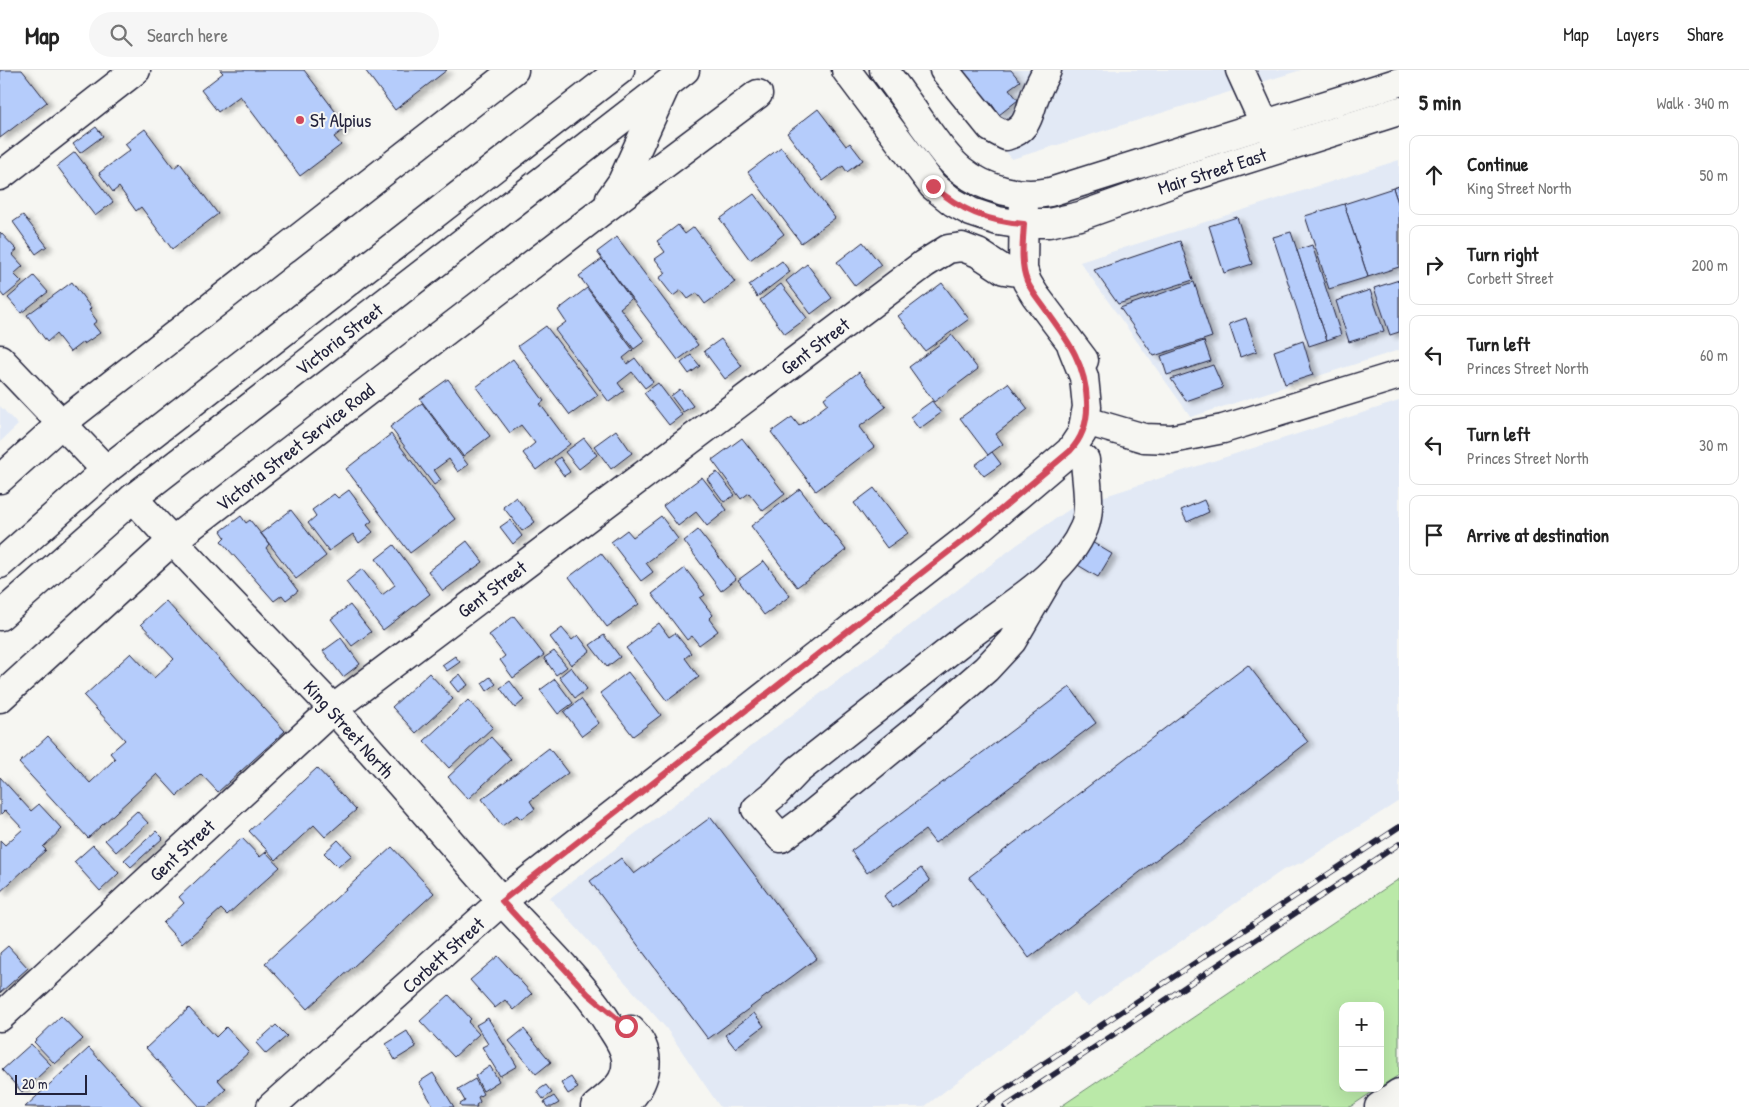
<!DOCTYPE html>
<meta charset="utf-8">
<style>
:root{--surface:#fff;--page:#f6f6f6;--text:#222;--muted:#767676;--line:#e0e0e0}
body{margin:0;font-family:"Patrick Hand",sans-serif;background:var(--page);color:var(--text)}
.controls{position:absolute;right:15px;bottom:15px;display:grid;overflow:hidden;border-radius:10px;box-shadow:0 5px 20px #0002}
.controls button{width:45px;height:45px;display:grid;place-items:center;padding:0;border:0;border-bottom:1px solid var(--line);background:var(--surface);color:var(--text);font:25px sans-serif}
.scale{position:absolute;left:15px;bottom:12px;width:72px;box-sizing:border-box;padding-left:5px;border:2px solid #22223b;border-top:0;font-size:14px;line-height:18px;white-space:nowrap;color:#22223b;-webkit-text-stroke:4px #f6f6f2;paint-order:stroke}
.stop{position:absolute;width:15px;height:15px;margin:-11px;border:4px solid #d1495b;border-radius:50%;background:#fff}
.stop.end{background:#d1495b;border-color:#fff;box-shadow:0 1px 5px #0008}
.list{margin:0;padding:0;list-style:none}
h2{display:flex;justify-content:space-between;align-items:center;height:65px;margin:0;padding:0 20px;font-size:21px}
h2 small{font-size:16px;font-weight:400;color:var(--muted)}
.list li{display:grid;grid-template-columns:32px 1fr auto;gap:15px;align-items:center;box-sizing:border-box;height:80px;margin:0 10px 10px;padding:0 10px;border:1px solid var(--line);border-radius:10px}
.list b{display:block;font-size:19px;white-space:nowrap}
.list p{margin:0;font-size:16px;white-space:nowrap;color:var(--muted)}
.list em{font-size:16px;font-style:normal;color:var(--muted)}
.icon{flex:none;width:28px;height:28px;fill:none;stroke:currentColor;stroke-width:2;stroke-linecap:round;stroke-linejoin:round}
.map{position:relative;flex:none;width:1399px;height:1037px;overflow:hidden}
header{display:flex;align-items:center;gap:30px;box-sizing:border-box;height:70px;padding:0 25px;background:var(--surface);border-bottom:1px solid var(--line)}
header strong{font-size:24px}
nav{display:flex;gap:28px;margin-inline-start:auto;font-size:18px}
.search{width:350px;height:45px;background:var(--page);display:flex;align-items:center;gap:12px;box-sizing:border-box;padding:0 18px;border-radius:28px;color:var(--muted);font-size:19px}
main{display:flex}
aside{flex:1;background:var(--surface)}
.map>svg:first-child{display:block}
.built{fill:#e2e9f5}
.green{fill:#bae9a8;stroke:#6e8672}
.building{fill:#b5ccfb;stroke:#22223b;filter:url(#shadow)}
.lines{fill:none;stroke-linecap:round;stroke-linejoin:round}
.minor-casing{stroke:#22223b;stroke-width:31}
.major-casing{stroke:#22223b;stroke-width:31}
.minor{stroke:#f6f6f2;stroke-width:28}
.major{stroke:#f6f6f2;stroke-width:28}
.rail-casing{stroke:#22223b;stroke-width:5.5}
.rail{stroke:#f6f6f2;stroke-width:4;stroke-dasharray:11;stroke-linecap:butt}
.route{stroke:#d1495b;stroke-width:6}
.poi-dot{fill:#d1495b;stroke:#f6f6f2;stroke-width:2}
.labels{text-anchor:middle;stroke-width:4;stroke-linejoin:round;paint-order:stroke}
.poi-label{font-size:19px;fill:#22223b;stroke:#f6f6f2;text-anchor:start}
.street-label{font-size:19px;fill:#22223b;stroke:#f6f6f2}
</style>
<header>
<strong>Map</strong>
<div class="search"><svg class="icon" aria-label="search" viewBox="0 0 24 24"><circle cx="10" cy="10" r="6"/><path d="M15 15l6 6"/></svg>Search here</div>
<nav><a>Map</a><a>Layers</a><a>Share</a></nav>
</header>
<main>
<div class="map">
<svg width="1399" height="1037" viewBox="0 0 1399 1037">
<defs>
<filter id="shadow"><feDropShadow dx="5.5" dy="3" stdDeviation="2.5" flood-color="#0004"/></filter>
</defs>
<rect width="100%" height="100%" fill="#f6f6f2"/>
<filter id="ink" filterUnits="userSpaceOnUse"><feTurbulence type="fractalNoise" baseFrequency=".02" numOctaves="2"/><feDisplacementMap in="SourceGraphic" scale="10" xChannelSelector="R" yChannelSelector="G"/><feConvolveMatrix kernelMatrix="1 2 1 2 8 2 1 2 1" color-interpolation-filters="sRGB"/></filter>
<g filter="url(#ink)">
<g class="built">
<polygon points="940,0 1301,0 1012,89"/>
<polygon points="1399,90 1399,280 1191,347 1080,192"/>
<polygon points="1399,331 1399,731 1303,792 1283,800 1088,936 1080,931 1075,922 924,1037 720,1037 666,958 550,828 1018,474 1073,437 1087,434 1099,428"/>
<polygon points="0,336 18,355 0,372"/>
</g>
<polygon class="green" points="1399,809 1399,1005 1380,1017 1380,936 1343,936 1343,1018 1378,1018 1350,1037 1060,1037"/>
<g class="building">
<polygon points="0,0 22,0 47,32 0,68"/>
<polygon points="220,0 304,0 347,57 334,67 341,75 300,106 240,26 218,42 201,20 223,3"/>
<polygon points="365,0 447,0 395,40"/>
<polygon points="950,0 1011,0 1020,11 1009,19 1018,30 999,45 991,33 984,38"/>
<polygon points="818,39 846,76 850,73 863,90 847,102 843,96 823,111 787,63"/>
<polygon points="96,57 103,66 80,83 73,74"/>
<polygon points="145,59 174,98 180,93 218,144 172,179 141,137 136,141 119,117 113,122 99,103 130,80 125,74"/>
<polygon points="781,77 835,148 801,173 748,102"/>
<polygon points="75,82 113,132 95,146 57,96"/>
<polygon points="1399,116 1399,136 1393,118"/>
<polygon points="1393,118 1399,136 1399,197 1368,207 1344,134"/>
<polygon points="754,124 784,164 750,190 720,149"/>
<polygon points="1344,134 1368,207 1329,219 1305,146"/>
<polygon points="23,145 47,176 36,184 13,152"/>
<polygon points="1237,147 1252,194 1224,203 1209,156"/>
<polygon points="678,155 685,164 694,157 735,212 705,234 697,223 688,229 681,220 673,226 659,208 666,203 655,189 665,182 657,171"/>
<polygon points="0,162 17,180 12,184 23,196 14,204 22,212 4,227 0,222"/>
<polygon points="1291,162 1327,270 1309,276 1273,167"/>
<polygon points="617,167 698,275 678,290 597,182"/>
<polygon points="1180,171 1193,210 1118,234 1094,200"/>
<polygon points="863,172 881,195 855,216 837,192"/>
<polygon points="1312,175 1341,265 1327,270 1297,180"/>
<polygon points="602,189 631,229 620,238 645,271 634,279 579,206"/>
<polygon points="782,191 790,202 757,227 749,215"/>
<polygon points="807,194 832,228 811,244 786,211"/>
<polygon points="34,206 48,222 21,243 8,228"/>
<polygon points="1399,210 1399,262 1390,265 1374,218"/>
<polygon points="72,212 91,238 89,240 97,251 93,254 100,263 84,274 83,272 70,282 56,264 47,272 27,245"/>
<polygon points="1194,212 1212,267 1154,286 1120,238"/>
<polygon points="942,213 969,249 925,281 898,246"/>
<polygon points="781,214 807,248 785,264 760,230"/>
<polygon points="587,218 633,280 623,288 627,294 635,288 653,312 645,318 632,302 618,313 624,321 609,332 555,260 566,252 558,240"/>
<polygon points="1370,220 1384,261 1349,272 1336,231"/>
<polygon points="1246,248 1257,281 1240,287 1229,254"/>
<polygon points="546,256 598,325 570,345 518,276"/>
<polygon points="952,265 978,299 934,332 909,297"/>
<polygon points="721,269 742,296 725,309 704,281"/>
<polygon points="1204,271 1211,291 1167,305 1161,286"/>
<polygon points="1303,271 1313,305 1285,314 1274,281"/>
<polygon points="691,285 700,296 689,304 681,293"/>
<polygon points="513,289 544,331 540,334 570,374 536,400 523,383 535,373 521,355 510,363 476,317"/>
<polygon points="1213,295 1223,318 1186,331 1171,309"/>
<polygon points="859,302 886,337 859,357 874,377 816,421 771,362 792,347 799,356 828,334 824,328"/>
<polygon points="448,309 490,366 463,386 420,329"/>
<polygon points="658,313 682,345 669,355 644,323"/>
<polygon points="1008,313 1028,339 996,364 1003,374 988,385 960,348"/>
<polygon points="680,319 693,336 683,342 671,326"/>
<polygon points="932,331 941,343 919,359 910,347"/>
<polygon points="422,333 468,395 458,402 449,389 434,400 441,410 434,415 390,357"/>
<polygon points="616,360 632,383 611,399 594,376"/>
<polygon points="391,364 455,449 410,483 346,399"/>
<polygon points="584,368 597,385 579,399 565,382"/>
<polygon points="742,368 785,424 763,441 749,423 741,429 712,390"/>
<polygon points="992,382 1001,394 984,406 975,395"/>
<polygon points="560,387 570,402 564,406 554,392"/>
<polygon points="717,402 735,425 724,432 707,409"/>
<polygon points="702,407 727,440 707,456 696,442 678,456 663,436"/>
<polygon points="874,418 908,463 887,478 854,433"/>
<polygon points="800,419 846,480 797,517 751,456"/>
<polygon points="349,420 372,451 367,455 373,462 359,473 353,464 329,481 308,453 316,446 312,440 334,424 338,428"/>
<polygon points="516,427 535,452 522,461 503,437"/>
<polygon points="1204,430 1209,442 1187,452 1181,440"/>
<polygon points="291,440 326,486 296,509 261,463"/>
<polygon points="241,446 246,453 250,450 269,474 266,478 298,521 286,530 282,525 274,531 221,471 225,467 221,461"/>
<polygon points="661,446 678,469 646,493 653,502 641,511 611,472 627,460 633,467"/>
<polygon points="510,450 522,466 513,474 500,457"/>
<polygon points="698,460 736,509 721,521 684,471"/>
<polygon points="467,471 483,492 443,521 428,501"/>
<polygon points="1090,471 1112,484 1098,507 1076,494"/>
<polygon points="394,475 430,524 383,560 346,512 362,499 382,525 395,515 376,489"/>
<polygon points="601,483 639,534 607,557 569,507"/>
<polygon points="764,491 790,526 764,545 738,510"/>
<polygon points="685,498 705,525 700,528 713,545 709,549 718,561 699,575 692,566 687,570 652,524"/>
<polygon points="166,531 285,661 218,722 201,704 177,726 157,704 88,768 19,693 48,666 90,713 115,689 110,683 125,670 84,626 131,583 154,608 174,589 141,554"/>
<polygon points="350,535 371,562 352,576 331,549"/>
<polygon points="514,546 544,585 513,608 500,590 505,586 489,565"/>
<polygon points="659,553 669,567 675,563 691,583 685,588 699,607 667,631 626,578"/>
<polygon points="562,558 572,570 578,565 590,581 571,595 550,567"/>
<polygon points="604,565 620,587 607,597 590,575"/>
<polygon points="341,568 360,594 343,607 323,581"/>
<polygon points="554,581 567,597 556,605 544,588"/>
<polygon points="455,586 460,592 447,601 442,595"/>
<polygon points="1248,595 1308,672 1029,888 969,807"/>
<polygon points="571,597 587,619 575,628 559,607"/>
<polygon points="628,602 661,645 633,666 600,623"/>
<polygon points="429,603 453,629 416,663 392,637"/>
<polygon points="460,604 468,615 458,622 450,612"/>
<polygon points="490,607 496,614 487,621 482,613"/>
<polygon points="555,609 573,633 558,644 540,620"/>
<polygon points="510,611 524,630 515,638 500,618"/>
<polygon points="1070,617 1096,653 935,773 925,760 867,803 851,781"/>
<polygon points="581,629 599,653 582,666 564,642"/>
<polygon points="468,630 493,657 449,698 424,671"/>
<polygon points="491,667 511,689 468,729 448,707"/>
<polygon points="549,678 568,703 530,731 535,739 521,749 517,745 502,756 482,729"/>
<polygon points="317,698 356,740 325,767 314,755 276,790 249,761"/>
<polygon points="0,707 31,741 39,734 62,759 43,777 46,780 0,822 0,770 5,775 23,759 5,740 0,745"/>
<polygon points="137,741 148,753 116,782 105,770"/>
<polygon points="711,747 817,888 708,969 590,811 621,788 634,804"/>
<polygon points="156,761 163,768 131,797 124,790"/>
<polygon points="242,768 260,787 266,782 280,797 227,845 221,839 182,874 163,853 184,833 179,827"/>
<polygon points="338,770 352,785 338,797 324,783"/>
<polygon points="93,775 119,803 100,821 74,792"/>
<polygon points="392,777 434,823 307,939 265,893"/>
<polygon points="921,798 930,811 893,838 884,826"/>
<polygon points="8,876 28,898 0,923 0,883"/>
<polygon points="498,886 532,924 514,940 505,930 495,938 470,910"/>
<polygon points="449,925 471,949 468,952 479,964 454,987 420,951"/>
<polygon points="189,938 216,967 226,957 249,982 218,1010 226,1019 207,1037 200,1037 146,978"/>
<polygon points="754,943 764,956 735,978 725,965"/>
<polygon points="61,946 83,969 55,994 34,972"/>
<polygon points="488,948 517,996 500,1006 482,977 488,974 476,955"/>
<polygon points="276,955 287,966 266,984 256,973"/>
<polygon points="524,959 551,992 536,1004 509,971"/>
<polygon points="407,961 416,977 395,990 386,974"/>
<polygon points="31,974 51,995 22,1022 2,1000"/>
<polygon points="89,978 143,1037 25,1037"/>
<polygon points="490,996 499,1011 483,1021 475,1006"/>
<polygon points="433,1003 454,1037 434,1037 419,1012"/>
<polygon points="571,1007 578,1018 568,1024 561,1013"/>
<polygon points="475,1009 483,1024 478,1027 480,1032 476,1035 477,1037 461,1037 460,1034 465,1031 458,1019"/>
<polygon points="546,1015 552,1023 543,1029 537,1021"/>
<polygon points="554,1026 559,1033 552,1037 547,1037 544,1032"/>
</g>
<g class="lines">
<defs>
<g id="minor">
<path d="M944,0L991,58L1006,66C1029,59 1028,45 1035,26C1038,17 1043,8 1047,0"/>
<polyline points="1240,0 1265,55 1282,70"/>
<polyline points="0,106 136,0"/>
<polyline points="1024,125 1023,199 1027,212 1035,225 1084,290"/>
<polyline points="610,129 622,112 666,15"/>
<polyline points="0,289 106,400"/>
<polyline points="1086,351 1144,368 1172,369 1223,359 1399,305"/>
<polyline points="0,409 61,354 514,0"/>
<path d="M133,428C194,495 258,560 321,626C383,692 441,762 501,830C539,872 583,911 612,959C618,968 625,978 626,989C629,1012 611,1024 595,1037"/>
<path d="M1050,506L1012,571L986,599L919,657L805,750L781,768L756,739L776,723L798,700C854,656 910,612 966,568C1007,536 1063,507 1084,458C1092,438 1086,411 1085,390"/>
<polyline points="0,628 172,471 602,141 758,24"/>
<polyline points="0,947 333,639 924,194 948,179 962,177 978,183 1004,200 1024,203"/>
<polyline points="271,1037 502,831 975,462 1070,381 1082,363 1087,337 1084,307 1072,277"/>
<path d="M621,1037C646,1017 656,985 631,960"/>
<polyline points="1379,1037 1399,1023"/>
</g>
<g id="major">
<polyline points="846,0 933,116 953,132 971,142 998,151 1011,153 1049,153 1080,146 1181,110 1399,41"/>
<path d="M884,0C898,19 911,37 924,56C935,71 946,88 961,100C986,120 1020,128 1050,122L1399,12"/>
<polyline points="0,494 106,400 620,0"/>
<polyline points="0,546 133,428 685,0"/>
</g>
</defs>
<use href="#minor" class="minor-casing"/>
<use href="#major" class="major-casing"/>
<use href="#minor" class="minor"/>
<use href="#major" class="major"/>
<defs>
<g id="rail">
<polyline points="978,1037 1399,757"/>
<polyline points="1005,1037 1399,774"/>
</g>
</defs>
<use href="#rail" class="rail-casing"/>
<use href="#rail" class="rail"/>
</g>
</g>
<g class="lines" filter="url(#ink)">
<path class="route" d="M626,956L588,924L502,831L974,462L1070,381C1083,367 1088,351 1087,332C1086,295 1069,272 1048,243C1041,232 1032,223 1027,211C1020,194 1023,171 1024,154C988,152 960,140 933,116"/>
</g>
<circle class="poi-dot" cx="300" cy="50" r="5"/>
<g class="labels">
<g class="poi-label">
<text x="310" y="57">St Alpius</text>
</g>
<g class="street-label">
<text transform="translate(1212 101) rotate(-18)" y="7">Mair Street East</text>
<text transform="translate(339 269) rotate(-38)" y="7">Victoria Street</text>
<text transform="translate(815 276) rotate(-37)" y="7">Gent Street</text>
<text transform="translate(295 377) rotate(-38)" y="7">Victoria Street Service Road</text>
<text transform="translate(492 519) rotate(-37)" y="7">Gent Street</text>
<text transform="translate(349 659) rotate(48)" y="7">King Street North</text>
<text transform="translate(182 780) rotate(-43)" y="7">Gent Street</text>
<text transform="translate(443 885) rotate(-42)" y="7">Corbett Street</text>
</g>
</g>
</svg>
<div class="controls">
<button>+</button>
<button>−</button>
</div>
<div class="scale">20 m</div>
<div class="stop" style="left:626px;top:956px"></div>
<div class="stop end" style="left:933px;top:116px"></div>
</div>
<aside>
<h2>5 min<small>Walk · 340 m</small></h2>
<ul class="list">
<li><svg class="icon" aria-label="ahead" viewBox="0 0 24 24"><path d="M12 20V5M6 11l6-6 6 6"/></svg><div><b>Continue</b><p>King Street North</p></div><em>50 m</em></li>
<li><svg class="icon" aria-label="right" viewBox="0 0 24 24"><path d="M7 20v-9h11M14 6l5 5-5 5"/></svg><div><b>Turn right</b><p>Corbett Street</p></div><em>200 m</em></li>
<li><svg class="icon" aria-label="left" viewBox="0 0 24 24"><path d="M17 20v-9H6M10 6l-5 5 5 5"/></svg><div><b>Turn left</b><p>Princes Street North</p></div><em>60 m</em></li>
<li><svg class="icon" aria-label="left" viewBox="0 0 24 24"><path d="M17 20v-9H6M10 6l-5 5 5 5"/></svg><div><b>Turn left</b><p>Princes Street North</p></div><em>30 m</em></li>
<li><svg class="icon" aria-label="arrive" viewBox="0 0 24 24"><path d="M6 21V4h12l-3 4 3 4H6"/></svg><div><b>Arrive at destination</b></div></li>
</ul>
</aside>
</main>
